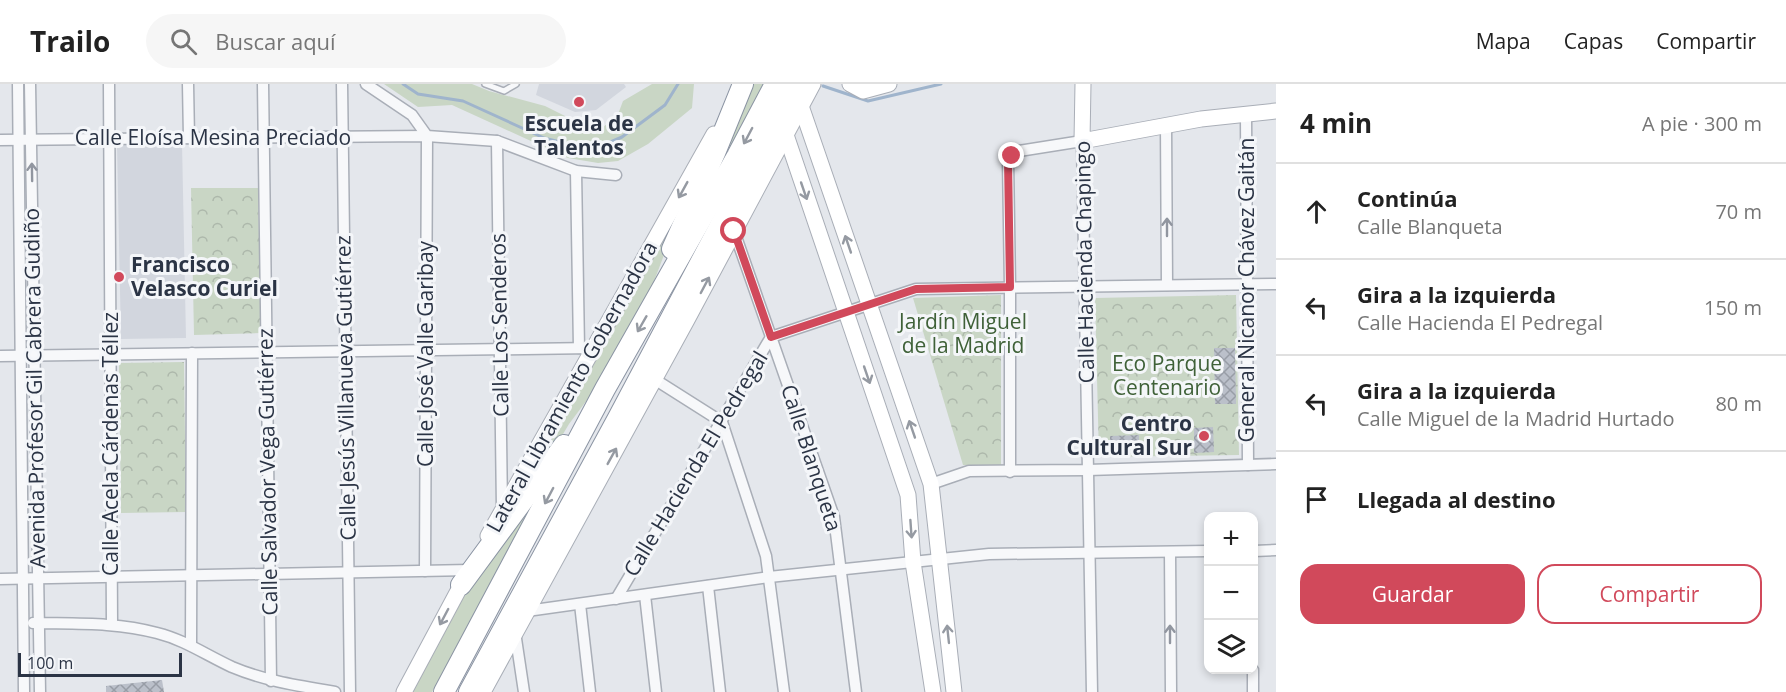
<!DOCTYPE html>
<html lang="es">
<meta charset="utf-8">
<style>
:root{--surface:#fff;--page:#f6f6f6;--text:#222;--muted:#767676;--line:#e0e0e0;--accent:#d1495b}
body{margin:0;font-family:"Open Sans",sans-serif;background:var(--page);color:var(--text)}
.controls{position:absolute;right:18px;bottom:18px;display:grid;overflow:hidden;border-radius:12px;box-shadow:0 3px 9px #0003}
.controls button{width:54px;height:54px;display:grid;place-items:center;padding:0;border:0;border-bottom:2px solid var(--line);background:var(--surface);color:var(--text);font:30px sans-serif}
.scale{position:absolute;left:18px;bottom:15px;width:164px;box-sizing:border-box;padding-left:6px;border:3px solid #2b3445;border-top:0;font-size:16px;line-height:21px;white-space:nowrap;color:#2b3445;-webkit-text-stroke:4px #f4f6f9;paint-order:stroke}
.stop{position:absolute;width:18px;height:18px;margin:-14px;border:4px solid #d1495b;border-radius:50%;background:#fff}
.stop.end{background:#d1495b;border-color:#fff;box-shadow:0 2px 6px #0008}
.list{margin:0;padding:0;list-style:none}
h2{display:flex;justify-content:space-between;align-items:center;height:78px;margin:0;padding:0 24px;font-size:26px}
h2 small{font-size:20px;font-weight:400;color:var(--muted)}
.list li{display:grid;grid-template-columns:39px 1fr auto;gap:18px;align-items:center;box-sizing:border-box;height:96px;padding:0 24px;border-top:2px solid var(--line)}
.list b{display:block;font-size:22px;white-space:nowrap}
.list p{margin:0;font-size:20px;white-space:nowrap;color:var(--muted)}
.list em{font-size:20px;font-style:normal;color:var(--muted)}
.actions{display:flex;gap:12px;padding:18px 24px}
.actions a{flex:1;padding:14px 0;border:2px solid var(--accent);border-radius:18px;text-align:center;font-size:21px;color:var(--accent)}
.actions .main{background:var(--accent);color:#fff}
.icon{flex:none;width:33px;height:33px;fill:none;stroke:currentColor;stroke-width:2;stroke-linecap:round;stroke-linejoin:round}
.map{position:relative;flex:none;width:1276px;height:608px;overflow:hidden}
header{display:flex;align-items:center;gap:36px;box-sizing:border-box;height:84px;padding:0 30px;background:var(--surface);border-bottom:2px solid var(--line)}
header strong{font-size:28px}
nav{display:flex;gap:33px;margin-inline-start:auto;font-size:21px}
.search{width:420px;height:54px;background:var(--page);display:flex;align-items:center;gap:15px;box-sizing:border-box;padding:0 21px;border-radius:33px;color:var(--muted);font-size:22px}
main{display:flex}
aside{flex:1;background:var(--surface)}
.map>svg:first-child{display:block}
.built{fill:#d2d6de}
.grass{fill:#c9d6c5}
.park{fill:url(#park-crowns)}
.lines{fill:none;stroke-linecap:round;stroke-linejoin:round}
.stream{stroke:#9fb4cc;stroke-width:3}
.building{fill:url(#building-cross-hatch)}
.lane-casing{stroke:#a9aeb7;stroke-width:8}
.street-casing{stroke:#a9aeb7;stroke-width:13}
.secondary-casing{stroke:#a9aeb7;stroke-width:17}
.highway-casing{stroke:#8b94a3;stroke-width:22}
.lane{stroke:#f7f8fa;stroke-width:5}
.street{stroke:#f7f8fa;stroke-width:10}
.secondary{stroke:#fff;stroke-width:15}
.highway{stroke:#fff;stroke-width:20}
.oneway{stroke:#959aa2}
.oneway2{stroke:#9196a0}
.route{stroke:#d1495b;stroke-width:8}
.poi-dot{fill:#d1495b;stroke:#f4f6f9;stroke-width:2}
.labels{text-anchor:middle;stroke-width:6;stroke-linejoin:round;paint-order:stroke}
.poi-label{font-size:21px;font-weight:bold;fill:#2b3445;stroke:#f4f6f9}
.street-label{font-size:21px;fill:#2b3445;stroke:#f4f6f9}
.park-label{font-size:21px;fill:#3f6138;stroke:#f4f6f9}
</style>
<header>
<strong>Trailo</strong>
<div class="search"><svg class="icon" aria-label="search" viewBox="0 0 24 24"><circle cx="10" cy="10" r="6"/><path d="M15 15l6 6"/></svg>Buscar aquí</div>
<nav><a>Mapa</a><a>Capas</a><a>Compartir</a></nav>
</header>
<main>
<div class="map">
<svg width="1276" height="608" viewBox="0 0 1276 608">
<defs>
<pattern id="park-crowns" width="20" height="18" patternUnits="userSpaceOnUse" patternTransform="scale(1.5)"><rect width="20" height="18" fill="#c9d6c5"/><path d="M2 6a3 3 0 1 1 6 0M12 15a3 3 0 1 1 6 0" fill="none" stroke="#adb8ab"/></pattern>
<pattern id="building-cross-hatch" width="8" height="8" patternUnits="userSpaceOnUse" patternTransform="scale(1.5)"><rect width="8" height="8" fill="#bbc0ca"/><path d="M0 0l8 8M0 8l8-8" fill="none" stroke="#989da6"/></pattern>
</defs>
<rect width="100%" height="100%" fill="#e4e7ec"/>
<g class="built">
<polygon points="539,0 624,0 626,3 596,26 575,28 536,11"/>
<polygon points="182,59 186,254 121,255 117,61"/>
</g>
<g class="grass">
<polygon points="384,0 472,0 489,7 545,22 571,35 593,50 617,33 623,17 652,0 694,0 692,24 648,60 618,77 598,79 568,74 452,21 418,23"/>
<polygon points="750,0 765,0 705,112"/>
<polygon points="688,108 640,234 605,292 569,340 538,392 532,388"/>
<polygon points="547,400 432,608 411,608 468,502"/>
</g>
<g class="park">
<polygon points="191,104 258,104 261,249 194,251"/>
<polygon points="1001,211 1001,381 963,381 913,214"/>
<polygon points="1236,211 1239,371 1099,373 1095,214"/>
<polygon points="184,278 186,428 121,429 119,279"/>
</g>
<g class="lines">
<g class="stream">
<polyline points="403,0 418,10 463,17 544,54 592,66 622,53 665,21 678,0"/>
<polyline points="823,2 868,17 941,0"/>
</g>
</g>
<g class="building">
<polygon points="1214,264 1235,264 1236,320 1215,320"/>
<polygon points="1213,343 1214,368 1194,369 1194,344"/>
<polygon points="1139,351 1139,364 1110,365 1110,352"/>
<polygon points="162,596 164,608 106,608 106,602"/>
</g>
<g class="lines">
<defs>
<polyline id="lane" points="485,0 504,7 516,0"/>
<g id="street">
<polyline points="18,0 24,608"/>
<polyline points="30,0 40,608"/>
<polyline points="109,0 112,540"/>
<polyline points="188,0 189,54"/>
<polyline points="263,0 271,597"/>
<polyline points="342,0 350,608"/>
<polyline points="366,0 412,31 427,52 497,57 576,87 616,91"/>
<polyline points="1246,31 1248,381"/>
<polyline points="1166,41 1167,201"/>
<polyline points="0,56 427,52 425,487"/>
<polyline points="497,57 502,425"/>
<polyline points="576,87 579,264"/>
<polyline points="734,147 834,433 856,608"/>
<polyline points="0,272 593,264"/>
<polyline points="651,293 722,338 766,472 784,608"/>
<polyline points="1010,388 1010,203 1008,76 1019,67 1082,57 1092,608"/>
<polyline points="931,400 969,387 1088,386 1276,380"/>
<polyline points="1254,467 1276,466"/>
<polyline points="1170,468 1171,608"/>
<polyline points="0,495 470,486"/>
<polyline points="708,502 720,608"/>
<polyline points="645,511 656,608"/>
<polyline points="616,515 771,253 916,205 1276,200"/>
<polyline points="580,520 590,608"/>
<polyline points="527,527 769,493 989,470 1208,467"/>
<path d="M33,539C75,540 116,538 157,549C185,556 206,571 232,583C265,597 300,602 335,608"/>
<polyline points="515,548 524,608"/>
<polyline points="191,560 192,269"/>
<polyline points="1253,586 1253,608"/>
</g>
<g id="secondary">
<polyline points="850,0 863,7 889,0"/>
<polyline points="1083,0 1082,57 1201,35 1276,27"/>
<polyline points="801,22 931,400 954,608"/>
<polyline points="786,51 908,411 913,478 933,608"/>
<polyline points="488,452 714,50"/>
<polyline points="404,608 466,492"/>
<polyline points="483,608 687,236 813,0"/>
</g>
<g id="highway">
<polyline points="672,165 715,69 743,0"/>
<polyline points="461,501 564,361"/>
<polyline points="444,608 605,305 737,72 775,0"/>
<polyline points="469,608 619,332 795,0"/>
</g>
</defs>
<use href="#lane" class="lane-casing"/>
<use href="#street" class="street-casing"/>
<use href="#secondary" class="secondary-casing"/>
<use href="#highway" class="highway-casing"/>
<use href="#lane" class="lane"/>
<use href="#street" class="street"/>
<use href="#secondary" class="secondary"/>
<use href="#highway" class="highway"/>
</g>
<defs><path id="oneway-shaft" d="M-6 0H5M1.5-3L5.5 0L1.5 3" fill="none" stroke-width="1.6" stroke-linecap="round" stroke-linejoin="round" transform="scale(1.5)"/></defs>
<g class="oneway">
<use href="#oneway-shaft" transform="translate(748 52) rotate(118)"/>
<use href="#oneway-shaft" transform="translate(683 106) rotate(119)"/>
<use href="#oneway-shaft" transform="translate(804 107) rotate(71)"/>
<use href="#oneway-shaft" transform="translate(848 160) rotate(-109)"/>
<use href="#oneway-shaft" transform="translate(705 201) rotate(-62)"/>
<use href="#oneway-shaft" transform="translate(642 240) rotate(120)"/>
<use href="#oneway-shaft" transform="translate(867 291) rotate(71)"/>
<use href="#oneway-shaft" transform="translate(912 345) rotate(-109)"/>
<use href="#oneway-shaft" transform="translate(612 372) rotate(-61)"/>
<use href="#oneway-shaft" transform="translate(549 412) rotate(118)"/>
<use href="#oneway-shaft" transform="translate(911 445) rotate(86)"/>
<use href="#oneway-shaft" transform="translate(444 533) rotate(118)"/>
<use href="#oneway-shaft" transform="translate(948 550) rotate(-96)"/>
</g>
<g class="oneway2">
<use href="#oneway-shaft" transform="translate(32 88) rotate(-91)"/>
<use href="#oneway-shaft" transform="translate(1167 143) rotate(-90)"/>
<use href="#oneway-shaft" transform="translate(1170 550) rotate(-90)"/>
</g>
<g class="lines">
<polyline class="route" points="734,147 771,253 916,205 1010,203 1008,76 1012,72"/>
</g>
<g class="poi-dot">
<circle cx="579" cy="18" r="6"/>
<circle cx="119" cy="193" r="6"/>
<circle cx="1204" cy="352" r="6"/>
</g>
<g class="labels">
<g class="poi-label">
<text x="579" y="47">Escuela de<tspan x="579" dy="24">Talentos</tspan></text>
<text x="131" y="188" text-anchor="start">Francisco<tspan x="131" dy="24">Velasco Curiel</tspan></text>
<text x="1192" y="347" text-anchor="end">Centro<tspan x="1192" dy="24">Cultural Sur</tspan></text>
</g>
<g class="street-label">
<text x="213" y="61">Calle Eloísa Mesina Preciado</text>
<text transform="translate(1085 178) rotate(-91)" y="7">Calle Hacienda Chapingo</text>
<text transform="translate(1247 206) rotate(-90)" y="7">General Nicanor Chávez Gaitán</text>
<text transform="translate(500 241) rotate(-91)" y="7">Calle Los Senderos</text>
<text transform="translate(426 270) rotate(-90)" y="7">Calle José Valle Garibay</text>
<text transform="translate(572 303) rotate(-61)" y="7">Lateral Libramiento Gobernadora</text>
<text transform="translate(35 304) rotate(-91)" y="7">Avenida Profesor Gil Cabrera Gudiño</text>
<text transform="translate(346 304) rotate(-91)" y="7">Calle Jesús Villanueva Gutiérrez</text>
<text transform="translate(111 360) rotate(-90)" y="7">Calle Acela Cárdenas Téllez</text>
<text transform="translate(811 374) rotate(72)" y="7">Calle Blanqueta</text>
<text transform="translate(696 380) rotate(-59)" y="7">Calle Hacienda El Pedregal</text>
<text transform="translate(268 388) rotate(-91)" y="7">Calle Salvador Vega Gutiérrez</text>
</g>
<g class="park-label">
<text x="963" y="245">Jardín Miguel<tspan x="963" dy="24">de la Madrid</tspan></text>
<text x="1167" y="287">Eco Parque<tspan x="1167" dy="24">Centenario</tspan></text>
</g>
</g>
</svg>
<div class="controls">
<button>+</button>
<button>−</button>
<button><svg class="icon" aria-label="layers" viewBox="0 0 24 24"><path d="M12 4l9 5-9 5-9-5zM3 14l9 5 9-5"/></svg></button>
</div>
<div class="scale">100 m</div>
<div class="stop" style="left:734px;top:147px"></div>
<div class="stop end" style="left:1012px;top:72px"></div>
</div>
<aside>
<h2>4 min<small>A pie · 300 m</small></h2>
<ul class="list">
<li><svg class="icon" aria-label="ahead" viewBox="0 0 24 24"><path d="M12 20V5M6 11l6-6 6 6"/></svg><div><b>Continúa</b><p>Calle Blanqueta</p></div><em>70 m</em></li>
<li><svg class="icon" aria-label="left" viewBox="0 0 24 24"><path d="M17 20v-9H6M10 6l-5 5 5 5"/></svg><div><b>Gira a la izquierda</b><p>Calle Hacienda El Pedregal</p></div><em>150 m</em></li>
<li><svg class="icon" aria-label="left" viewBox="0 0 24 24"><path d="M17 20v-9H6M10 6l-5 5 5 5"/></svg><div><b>Gira a la izquierda</b><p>Calle Miguel de la Madrid Hurtado</p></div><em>80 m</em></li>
<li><svg class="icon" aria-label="arrive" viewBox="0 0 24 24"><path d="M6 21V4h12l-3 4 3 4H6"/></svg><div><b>Llegada al destino</b></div></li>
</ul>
<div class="actions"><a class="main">Guardar</a><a>Compartir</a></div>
</aside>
</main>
